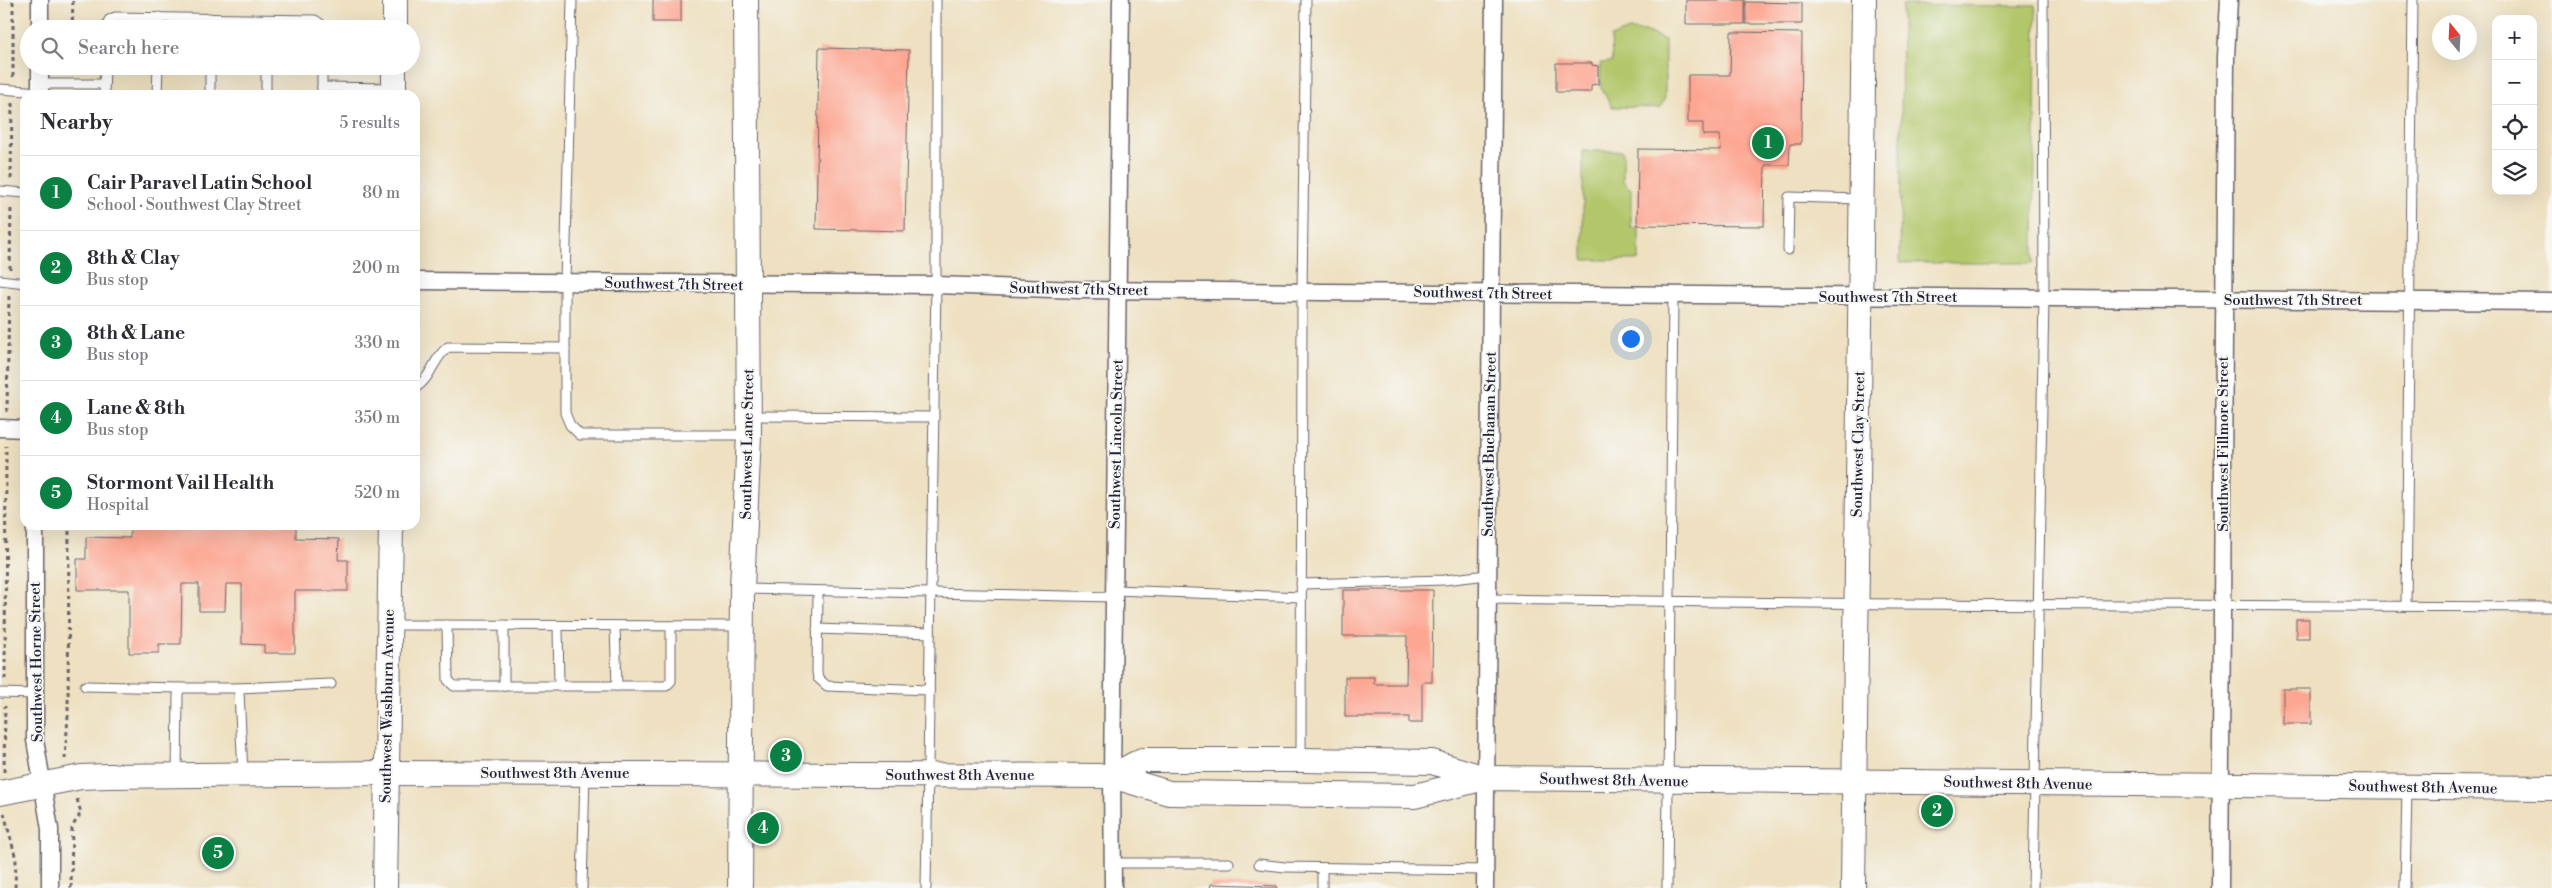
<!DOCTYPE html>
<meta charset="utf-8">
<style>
:root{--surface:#fff;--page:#f7f7f7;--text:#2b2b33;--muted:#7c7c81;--line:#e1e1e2;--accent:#0b8043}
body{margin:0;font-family:"Libre Bodoni",serif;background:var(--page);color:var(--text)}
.controls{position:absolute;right:15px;top:15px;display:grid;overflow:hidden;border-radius:10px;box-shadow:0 5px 20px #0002}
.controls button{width:45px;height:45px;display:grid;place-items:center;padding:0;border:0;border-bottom:1px solid var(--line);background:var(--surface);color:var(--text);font:25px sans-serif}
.compass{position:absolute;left:2432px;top:15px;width:45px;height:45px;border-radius:50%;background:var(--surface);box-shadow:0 5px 20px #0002;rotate:342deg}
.you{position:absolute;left:1630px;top:338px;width:18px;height:18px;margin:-12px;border:4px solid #fff;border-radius:50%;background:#1a73e8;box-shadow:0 0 0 8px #1a73e833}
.badge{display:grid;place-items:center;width:32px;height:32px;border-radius:50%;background:var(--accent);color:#fff;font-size:16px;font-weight:700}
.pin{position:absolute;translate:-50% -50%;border:2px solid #fff;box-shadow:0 1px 5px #0006}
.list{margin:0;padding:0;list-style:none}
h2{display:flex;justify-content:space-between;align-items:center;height:65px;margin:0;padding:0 20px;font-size:21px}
h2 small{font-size:16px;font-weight:400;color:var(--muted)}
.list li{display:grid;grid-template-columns:32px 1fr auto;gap:15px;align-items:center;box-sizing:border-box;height:75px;padding:0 20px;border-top:1px solid var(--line)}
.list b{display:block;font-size:19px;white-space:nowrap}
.list p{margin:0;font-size:16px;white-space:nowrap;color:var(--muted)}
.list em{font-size:16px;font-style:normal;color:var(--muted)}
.icon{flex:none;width:28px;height:28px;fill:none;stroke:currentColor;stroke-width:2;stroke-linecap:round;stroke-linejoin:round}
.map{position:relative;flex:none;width:2552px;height:888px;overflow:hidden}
.search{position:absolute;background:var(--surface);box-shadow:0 5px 20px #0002;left:20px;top:20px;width:400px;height:55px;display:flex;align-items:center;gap:12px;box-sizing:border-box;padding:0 18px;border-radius:28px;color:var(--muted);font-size:19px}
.panel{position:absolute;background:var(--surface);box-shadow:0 5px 20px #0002;left:20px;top:90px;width:400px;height:440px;border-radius:15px}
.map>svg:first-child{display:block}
.green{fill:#b2c76b;stroke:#6a7453}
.building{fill:#fda691}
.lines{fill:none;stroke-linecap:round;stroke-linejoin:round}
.lane-casing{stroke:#69646a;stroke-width:11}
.street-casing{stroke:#69646a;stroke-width:19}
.secondary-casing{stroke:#69646a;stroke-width:26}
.path{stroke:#69646a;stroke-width:3;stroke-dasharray:4 4;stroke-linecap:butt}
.lane{stroke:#fff;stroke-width:9}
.street{stroke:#fff;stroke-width:16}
.secondary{stroke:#fff;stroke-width:24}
.labels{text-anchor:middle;stroke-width:4;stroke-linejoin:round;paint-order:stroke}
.street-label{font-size:15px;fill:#22223b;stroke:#f6f6f2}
</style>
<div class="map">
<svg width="2552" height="888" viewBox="0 0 2552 888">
<rect width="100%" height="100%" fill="#f6f6f2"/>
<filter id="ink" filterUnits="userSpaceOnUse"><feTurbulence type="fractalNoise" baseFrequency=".02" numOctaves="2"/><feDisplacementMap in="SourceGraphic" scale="10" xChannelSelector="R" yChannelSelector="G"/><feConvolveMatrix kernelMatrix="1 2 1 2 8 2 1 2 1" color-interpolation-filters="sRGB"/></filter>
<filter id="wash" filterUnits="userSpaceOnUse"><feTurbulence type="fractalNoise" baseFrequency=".0096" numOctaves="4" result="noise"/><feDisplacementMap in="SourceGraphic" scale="20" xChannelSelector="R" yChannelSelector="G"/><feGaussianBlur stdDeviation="1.12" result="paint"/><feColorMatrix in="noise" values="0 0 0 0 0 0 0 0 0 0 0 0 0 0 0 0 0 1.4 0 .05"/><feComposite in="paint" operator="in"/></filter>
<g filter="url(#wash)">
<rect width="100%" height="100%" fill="#eee0c0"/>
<g class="green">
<polygon points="1902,5 2036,6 2034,263 1900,263"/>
<polygon points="1629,30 1645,31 1665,40 1665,98 1660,108 1612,107 1601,88 1600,63 1612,62 1611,37"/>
<polygon points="1583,151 1623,151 1623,181 1631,189 1631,228 1639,228 1639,260 1583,260"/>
</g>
<g id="blocks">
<g class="building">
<rect x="653" y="0" width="28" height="22"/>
<rect x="1686" y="0" width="59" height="24"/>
<polygon points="1746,2 1802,3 1802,24 1746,24"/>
<polygon points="1731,32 1802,33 1801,144 1790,144 1789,165 1765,165 1764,226 1637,225 1638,149 1721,150 1720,135 1703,135 1703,123 1688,123 1688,75 1730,75"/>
<polygon points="819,48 909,50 905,231 816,229"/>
<polygon points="1556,63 1592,63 1592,65 1598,66 1598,84 1591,85 1591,92 1556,92"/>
<polygon points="130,525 296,525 296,538 339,539 338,560 348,560 348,591 295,591 295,653 264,653 264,645 242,644 242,584 226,584 225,611 199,611 199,584 182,584 181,644 159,644 159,653 129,653 129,590 77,590 77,559 86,559 86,537 130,538"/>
<polygon points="1343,590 1433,590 1432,682 1422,682 1422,723 1409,723 1409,717 1345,717 1345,677 1374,677 1374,684 1406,684 1407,636 1343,636"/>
<rect x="2296" y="619" width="13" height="19"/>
<rect x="2283" y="689" width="28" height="35"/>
<polygon points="1211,884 1277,886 1277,888 1210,888"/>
</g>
</g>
</g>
<g filter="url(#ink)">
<use href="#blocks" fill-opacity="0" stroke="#69646a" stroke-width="1"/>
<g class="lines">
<defs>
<g id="lane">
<polyline points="572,0 565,283 565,413 570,425 580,435 749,435"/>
<polyline points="210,18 210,29"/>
<polyline points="105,29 109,20 115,17 315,20 321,24 322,29"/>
<polyline points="159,29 159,17"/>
<polyline points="210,66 210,95"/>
<polyline points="40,84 104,84"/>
<polyline points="322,87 394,88"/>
<polyline points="0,89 40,92"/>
<polyline points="104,95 105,66"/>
<polyline points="157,95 158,66"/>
<polyline points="266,95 266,66"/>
<polyline points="322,95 322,66"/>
<polyline points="0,191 25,193"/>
<polyline points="1788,250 1789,197 1860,199"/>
<polyline points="0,280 25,283"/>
<path d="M415,388C432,378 433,358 448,347L565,348"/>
<polyline points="749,416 934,417"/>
<polyline points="1301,584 1445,580 1487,575"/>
<polyline points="742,589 1114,597"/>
<polyline points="1114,590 1301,597"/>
<polyline points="818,591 817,672 818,678 827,686 929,690"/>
<polyline points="1487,599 1893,604 2552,607"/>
<polyline points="2406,606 2413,0"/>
<polyline points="391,625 741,626"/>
<polyline points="447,625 448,680 454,686 666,686 671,681 671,626"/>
<polyline points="504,625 504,686"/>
<polyline points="558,626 559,686"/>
<polyline points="615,626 617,686"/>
<polyline points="817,629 930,633"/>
<polyline points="85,686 180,688"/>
<polyline points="236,688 331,684"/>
<polyline points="0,693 35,694"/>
<polyline points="1301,759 1302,291 1306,0"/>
<polyline points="177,775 178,694 180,688 236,688 239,692 243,773"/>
<polyline points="1112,863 1229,863"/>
<polyline points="1259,864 1285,867 1485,870"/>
<polyline points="1322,868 1322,888"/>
<polyline points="582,888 585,774"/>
<polyline points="926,888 936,285 936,0"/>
<polyline points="1667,888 1673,296"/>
<polyline points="2033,888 2044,298 2043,0"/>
<polyline points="2405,888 2407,788"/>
</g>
<g id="street">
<polyline points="40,29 40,0"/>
<polyline points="40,95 40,66"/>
<polyline points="415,281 936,285 1079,290 2552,302"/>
<polyline points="0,428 25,429"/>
<polyline points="35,525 35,740 50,829 50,888"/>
<polyline points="1113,888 1112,776 1121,0"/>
<polyline points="1485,888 1494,0"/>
<polyline points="2220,888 2226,57 2229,0"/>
</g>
<g id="secondary">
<polyline points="395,29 395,0"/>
<polyline points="394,95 394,66"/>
<polyline points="1112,776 1142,760 1301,760 1432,762 1485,778"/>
<polyline points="0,793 81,777 108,776 386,773 1112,776 1169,793 1415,796 1485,778 2552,788"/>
<polyline points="385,888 391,525"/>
<polyline points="740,888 742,589 749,435 746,0"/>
<polyline points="1853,888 1864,0"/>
</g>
</defs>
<use href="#lane" class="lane-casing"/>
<use href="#street" class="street-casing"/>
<use href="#secondary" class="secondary-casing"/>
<g class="path">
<polyline points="72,29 73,0"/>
<polyline points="13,77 13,0"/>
<polyline points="11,179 12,103"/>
<polyline points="10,269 11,206"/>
<polyline points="7,412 9,293"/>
<polyline points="5,679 6,446"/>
<polyline points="65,759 68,716 69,525"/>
<polyline points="4,772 5,706"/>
<polyline points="4,813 16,859 15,888"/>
<polyline points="71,888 72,827 81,813 77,799"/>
</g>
<use href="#lane" class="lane"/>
<use href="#street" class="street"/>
<use href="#secondary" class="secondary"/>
</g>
</g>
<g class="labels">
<g class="street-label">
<text transform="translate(674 284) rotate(1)" y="5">Southwest 7th Street</text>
<text transform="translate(1079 289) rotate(1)" y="5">Southwest 7th Street</text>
<text transform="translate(1483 293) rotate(1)" y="5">Southwest 7th Street</text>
<text x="1888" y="302">Southwest 7th Street</text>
<text x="2293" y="305">Southwest 7th Street</text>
<text transform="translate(747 444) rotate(-89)" y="5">Southwest Lane Street</text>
<text transform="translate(1116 444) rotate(-89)" y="5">Southwest Lincoln Street</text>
<text transform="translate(1489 444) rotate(-89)" y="5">Southwest Buchanan Street</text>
<text transform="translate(1858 444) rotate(-89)" y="5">Southwest Clay Street</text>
<text transform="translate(2223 444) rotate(-90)" y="5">Southwest Fillmore Street</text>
<text transform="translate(36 662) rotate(-91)" y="5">Southwest Horne Street</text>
<text transform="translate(387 706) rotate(-89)" y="5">Southwest Washburn Avenue</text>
<text x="555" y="778">Southwest 8th Avenue</text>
<text x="960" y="780">Southwest 8th Avenue</text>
<text transform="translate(1614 780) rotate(1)" y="5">Southwest 8th Avenue</text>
<text transform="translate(2018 783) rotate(1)" y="5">Southwest 8th Avenue</text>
<text transform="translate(2423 787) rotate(1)" y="5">Southwest 8th Avenue</text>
</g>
</g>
</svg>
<div class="controls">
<button>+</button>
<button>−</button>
<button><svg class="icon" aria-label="locate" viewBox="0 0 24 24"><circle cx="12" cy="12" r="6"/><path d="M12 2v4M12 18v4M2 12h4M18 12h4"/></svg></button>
<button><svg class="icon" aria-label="layers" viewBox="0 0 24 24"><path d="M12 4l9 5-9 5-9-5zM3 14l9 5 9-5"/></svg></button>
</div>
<svg class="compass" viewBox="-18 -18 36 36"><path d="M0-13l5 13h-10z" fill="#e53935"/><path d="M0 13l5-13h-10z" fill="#7c7c81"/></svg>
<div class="you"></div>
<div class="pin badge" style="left:1768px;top:143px">1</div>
<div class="pin badge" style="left:1937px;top:811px">2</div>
<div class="pin badge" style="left:786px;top:756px">3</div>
<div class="pin badge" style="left:763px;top:828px">4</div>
<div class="pin badge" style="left:218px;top:853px">5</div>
<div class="search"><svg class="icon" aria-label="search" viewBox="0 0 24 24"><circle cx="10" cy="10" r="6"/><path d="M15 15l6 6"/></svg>Search here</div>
<section class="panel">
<h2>Nearby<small>5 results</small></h2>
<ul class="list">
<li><span class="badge">1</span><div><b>Cair Paravel Latin School</b><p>School · Southwest Clay Street</p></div><em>80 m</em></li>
<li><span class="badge">2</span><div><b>8th &amp; Clay</b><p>Bus stop</p></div><em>200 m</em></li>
<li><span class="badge">3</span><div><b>8th &amp; Lane</b><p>Bus stop</p></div><em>330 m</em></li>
<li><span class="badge">4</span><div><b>Lane &amp; 8th</b><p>Bus stop</p></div><em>350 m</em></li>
<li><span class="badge">5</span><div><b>Stormont Vail Health</b><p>Hospital</p></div><em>520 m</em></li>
</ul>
</section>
</div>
